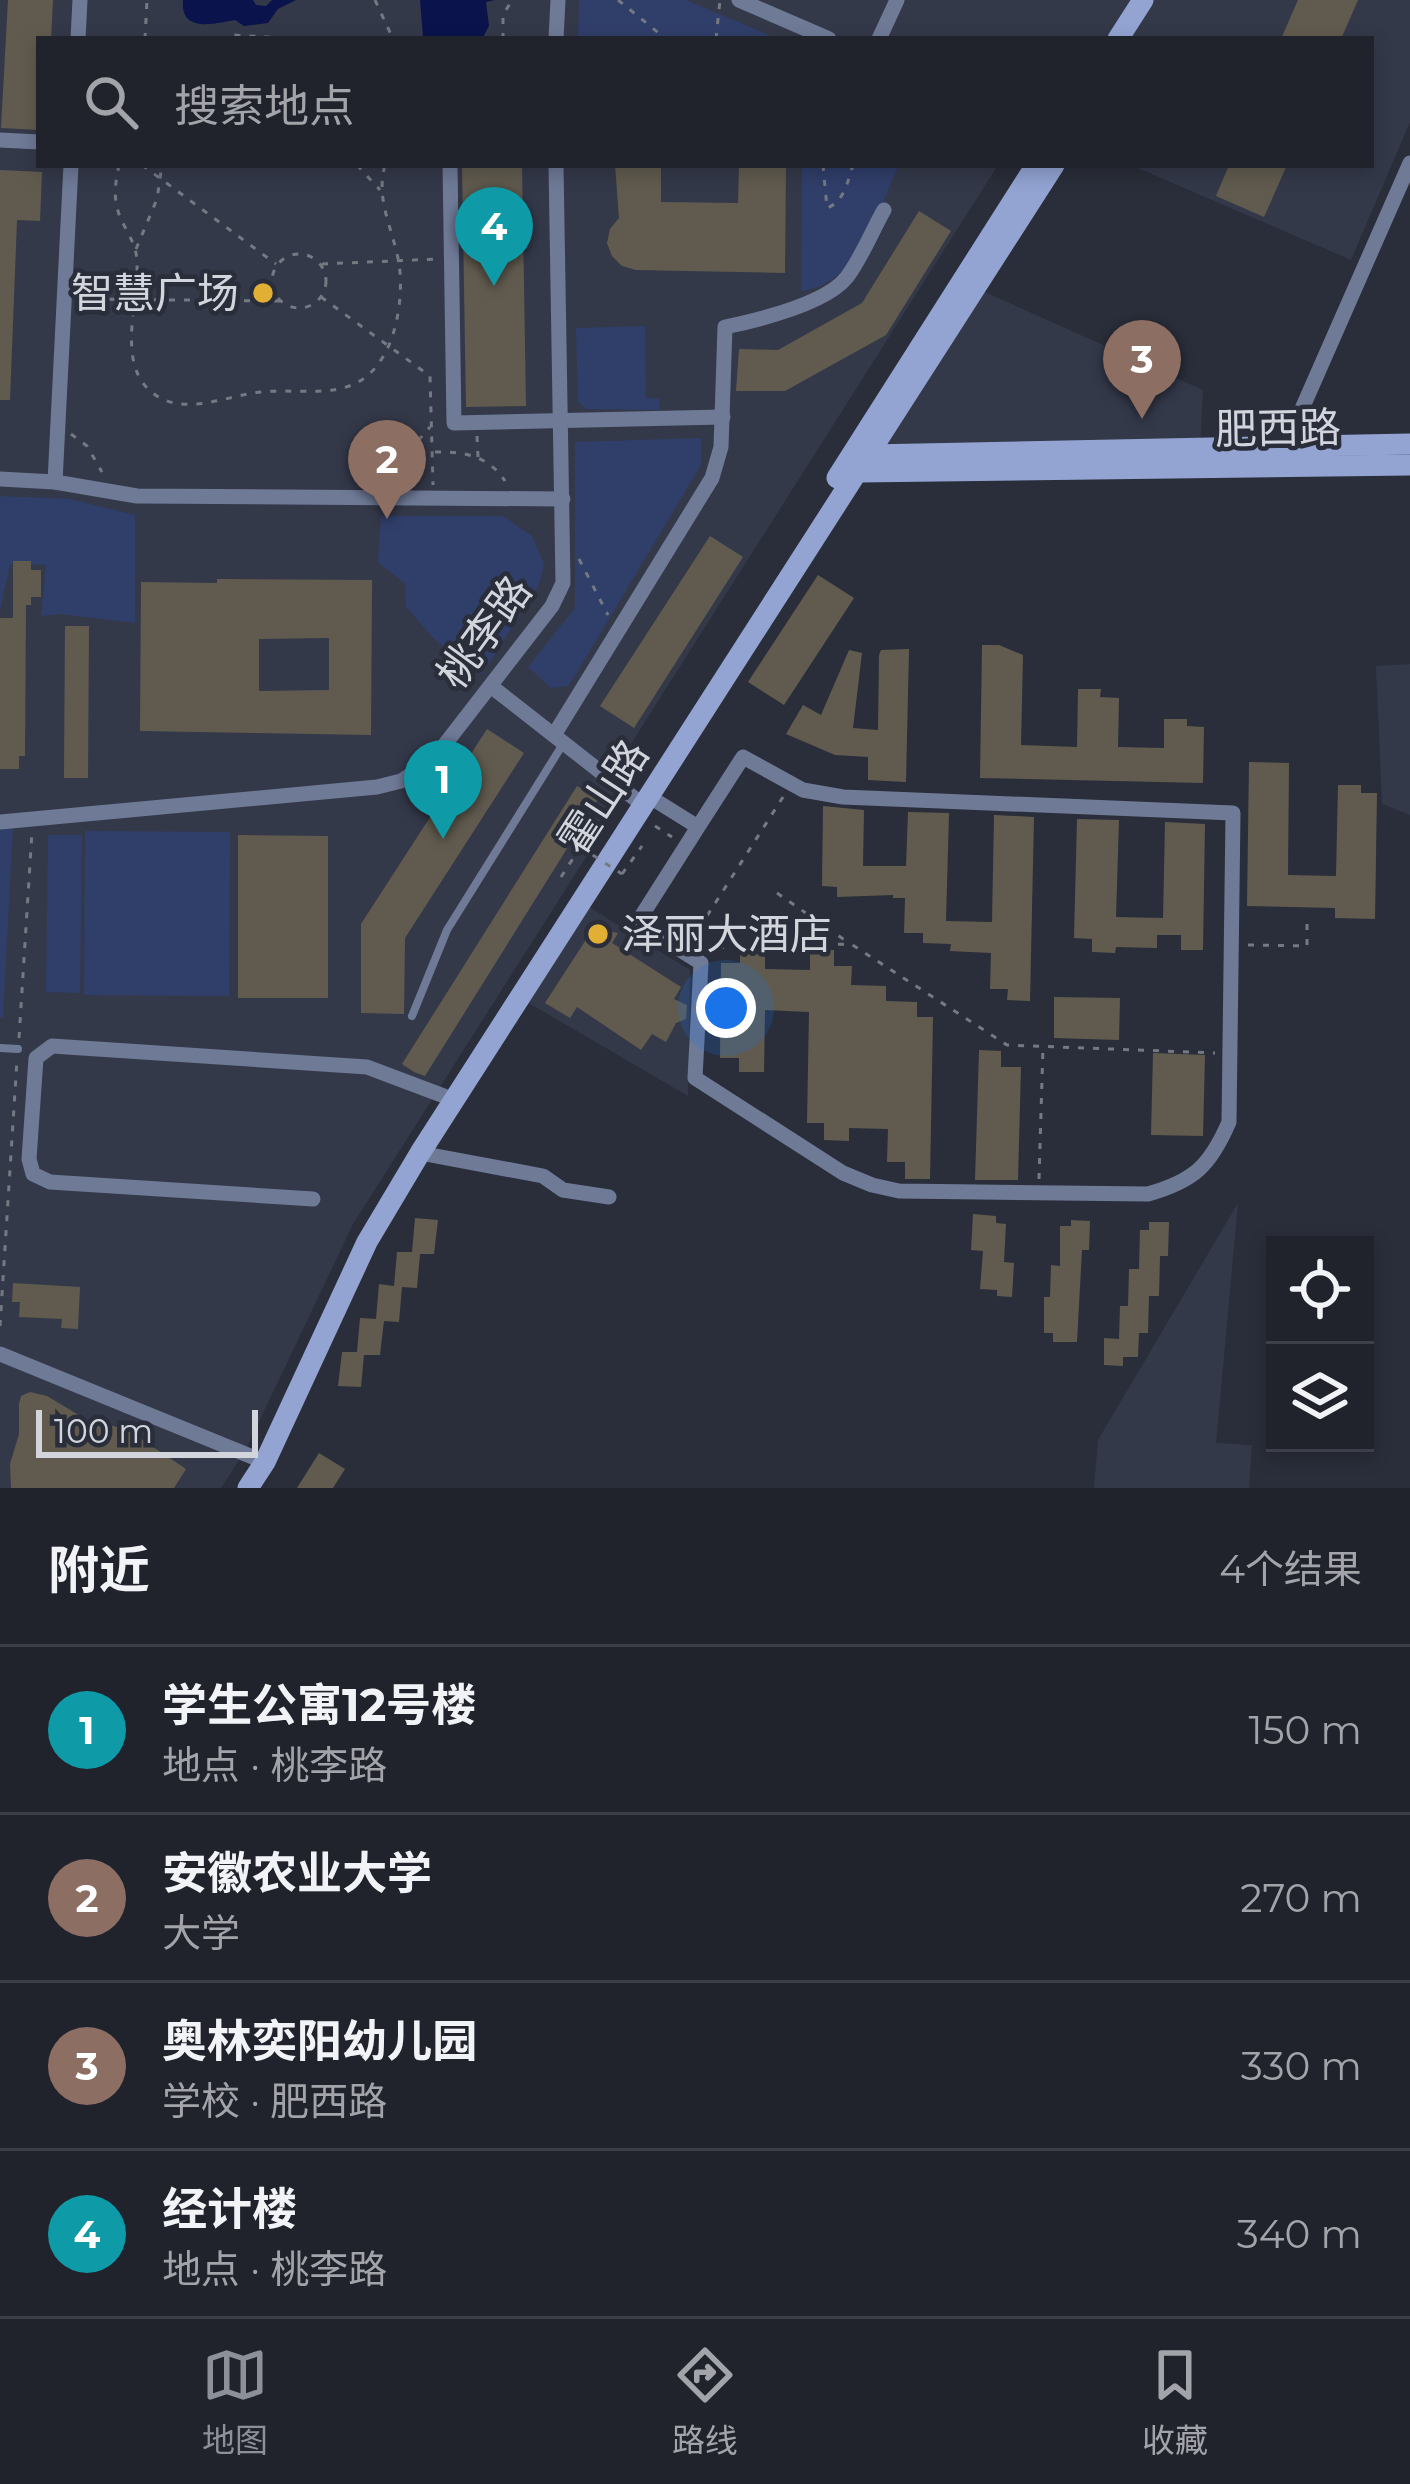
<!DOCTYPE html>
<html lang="zh">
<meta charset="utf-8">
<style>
:root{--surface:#20222c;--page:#282a34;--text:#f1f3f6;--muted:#a2a4a9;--line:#3d3f48;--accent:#8c9099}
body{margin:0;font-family:Montserrat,"Noto Sans SC",sans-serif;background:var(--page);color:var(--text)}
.controls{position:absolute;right:36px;bottom:36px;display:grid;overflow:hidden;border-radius:0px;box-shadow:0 6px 18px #0003}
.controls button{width:108px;height:108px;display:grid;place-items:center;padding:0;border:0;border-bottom:3px solid var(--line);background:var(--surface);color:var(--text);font:60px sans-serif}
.scale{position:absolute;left:36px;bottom:30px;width:222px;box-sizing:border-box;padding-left:12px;border:6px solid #d2d5dc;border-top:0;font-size:33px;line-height:42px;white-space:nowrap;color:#d2d5dc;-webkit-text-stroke:9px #2a2e3a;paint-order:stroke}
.you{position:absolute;left:726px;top:1008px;width:42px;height:42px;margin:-30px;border:9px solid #fff;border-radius:50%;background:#1a73e8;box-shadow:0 0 0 18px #1a73e833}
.badge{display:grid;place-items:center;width:78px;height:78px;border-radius:50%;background:var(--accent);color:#fff;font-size:39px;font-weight:700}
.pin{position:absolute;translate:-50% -99px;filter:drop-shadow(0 3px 6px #0008)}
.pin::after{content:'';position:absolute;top:63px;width:42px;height:36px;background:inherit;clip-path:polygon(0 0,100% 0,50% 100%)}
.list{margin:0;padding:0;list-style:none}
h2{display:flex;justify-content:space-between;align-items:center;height:156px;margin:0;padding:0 48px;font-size:51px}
h2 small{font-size:39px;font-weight:400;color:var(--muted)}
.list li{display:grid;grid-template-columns:78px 1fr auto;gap:36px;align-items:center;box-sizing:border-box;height:168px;padding:0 48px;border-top:3px solid var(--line)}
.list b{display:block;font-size:45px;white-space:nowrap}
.list p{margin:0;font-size:39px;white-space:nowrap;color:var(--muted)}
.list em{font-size:39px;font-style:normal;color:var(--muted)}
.icon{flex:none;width:66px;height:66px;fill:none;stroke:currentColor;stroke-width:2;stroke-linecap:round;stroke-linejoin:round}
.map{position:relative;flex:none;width:1410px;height:1488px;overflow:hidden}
.search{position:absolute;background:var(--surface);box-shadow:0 6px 18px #0003;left:36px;right:36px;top:36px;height:132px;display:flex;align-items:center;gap:30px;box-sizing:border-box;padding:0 42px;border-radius:0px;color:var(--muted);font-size:45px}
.sheet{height:828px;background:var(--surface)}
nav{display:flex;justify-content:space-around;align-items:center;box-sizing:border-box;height:168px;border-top:3px solid var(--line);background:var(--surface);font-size:33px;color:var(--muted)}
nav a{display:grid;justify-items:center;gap:6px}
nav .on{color:var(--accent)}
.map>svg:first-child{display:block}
.built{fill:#34394a}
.green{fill:#303e6a}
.water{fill:#0a134c}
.building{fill:#615b4f;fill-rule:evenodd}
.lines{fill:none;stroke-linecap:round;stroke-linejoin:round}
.path{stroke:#757982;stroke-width:3;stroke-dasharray:6 9;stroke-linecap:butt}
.service{stroke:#6f7a97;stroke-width:8}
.minor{stroke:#6f7a97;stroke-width:15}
.secondary{stroke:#93a4d3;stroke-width:21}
.path-bridge{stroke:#757982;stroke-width:3;stroke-dasharray:6 9;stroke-linecap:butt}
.poi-dot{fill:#e1af34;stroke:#2a2e3a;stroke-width:4.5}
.labels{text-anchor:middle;stroke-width:9;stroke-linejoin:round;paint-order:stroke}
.poi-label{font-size:42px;fill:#d2d5dc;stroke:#2a2e3a;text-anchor:end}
.street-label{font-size:42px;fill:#d2d5dc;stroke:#2a2e3a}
</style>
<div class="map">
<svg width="1410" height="1488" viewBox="0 0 1410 1488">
<rect width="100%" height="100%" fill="#2a2e3a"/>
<g class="built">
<polygon points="0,0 1410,0 1410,122 1351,260 1131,165 1371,165 1371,39 39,39 39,165 998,165 610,777 628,791 353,1224 246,1449 221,1488 0,1488"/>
<polygon points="976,288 1203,390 1200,448 870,455"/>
<polygon points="1410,664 1410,815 1382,804 1376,666"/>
<polygon points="589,907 690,970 688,1096 527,1002"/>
<polygon points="1238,1203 1216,1443 1252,1445 1249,1488 1094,1488 1098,1440"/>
</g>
<g class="green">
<polygon points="579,0 686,0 778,39 578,39"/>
<path d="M802,165H899C878,210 858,285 801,291Z"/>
<polygon points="645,326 646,398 659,399 660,410 586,409 578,402 576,328"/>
<polygon points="701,438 701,465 576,674 568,686 551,688 528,667 575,608 575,442"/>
<polygon points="0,496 70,499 135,515 135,623 60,614 41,616 46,565 10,564 0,610"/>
<polygon points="381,516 503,516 532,536 544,564 539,585 482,674 437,642 406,607 405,584 378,562"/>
<polygon points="0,827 13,827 3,1017 0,1017"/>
<polygon points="85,831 230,832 229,996 84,995"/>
<polygon points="48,835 82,835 80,993 46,992"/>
</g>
<g class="water">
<path d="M183,0H253L256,5L266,6L272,0H296L278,9L268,23L244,26L235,20C214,24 180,33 183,0Z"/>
<polygon points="420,0 495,0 486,2 489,26 482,39 427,39 423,37"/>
</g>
<g class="building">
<polygon points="8,0 53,0 51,39 39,39 39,130 1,128"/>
<polygon points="1298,0 1358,0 1341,39 1281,39"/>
<polygon points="462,165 522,165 526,406 466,407"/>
<polygon points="615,165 661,165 661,202 738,203 739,165 786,165 785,273 636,270 622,266 612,256 607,243 610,229 619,218"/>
<polygon points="1229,165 1287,165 1264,217 1216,196"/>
<polygon points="0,170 42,172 40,221 17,220 10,400 0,400"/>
<polygon points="919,211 951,231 886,335 785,391 736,391 739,349 778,350 862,303"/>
<polygon points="710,536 743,557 634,728 600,706"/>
<polygon points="13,561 31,561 31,570 41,570 41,597 31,597 31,605 26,605 25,756 19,756 19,769 0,769 0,618 13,618"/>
<polygon points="818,575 854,598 784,705 748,682"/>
<path d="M217,579L372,580L371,735L140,731L141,582L217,583ZM329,638V690L259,691V639Z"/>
<polygon points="65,626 89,626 88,778 64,778"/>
<polygon points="982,645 999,645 1023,655 1021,745 1077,747 1078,689 1101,689 1100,697 1119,698 1118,747 1164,748 1164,719 1187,719 1187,726 1204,727 1203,783 980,778"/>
<polygon points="909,649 906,782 868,780 868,757 835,755 786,734 803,705 821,715 849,650 862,653 853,728 878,730 879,655 881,650"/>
<polygon points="487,729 524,753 405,938 404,1014 361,1013 361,924"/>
<polygon points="1249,762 1289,763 1288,875 1336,876 1338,785 1361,785 1361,793 1377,793 1375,919 1335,918 1335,908 1247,906"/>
<polygon points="577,786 598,799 425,1076 414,1072 402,1064"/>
<polygon points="823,806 864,810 863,866 906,866 908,812 949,813 946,921 992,922 994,815 1034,817 1030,1001 1007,1000 1008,989 990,989 991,953 950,951 951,944 923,943 923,933 904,933 905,898 893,898 893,895 837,897 837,887 822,886"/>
<polygon points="1077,819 1119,820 1116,917 1163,918 1165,822 1205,824 1203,950 1181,950 1181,935 1157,935 1157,948 1116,947 1115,953 1092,952 1092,939 1074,938"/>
<polygon points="238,835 328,836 328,998 238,998"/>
<polygon points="602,930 618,933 612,943 681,987 674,999 687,1005 686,1019 676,1023 666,1042 652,1034 641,1050 577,1007 570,1018 545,1003 589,935"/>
<polygon points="740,947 765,947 765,969 810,970 810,950 834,950 834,966 852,966 851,985 886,986 886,1001 917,1002 917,1017 933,1017 930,1179 905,1179 905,1162 887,1162 888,1129 849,1128 849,1141 824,1140 824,1123 807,1123 809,1012 765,1010 764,1072 739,1072 739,1058 720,1058 721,963 740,963"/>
<polygon points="1054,997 1120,998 1119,1040 1054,1038"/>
<polygon points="979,1050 1001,1051 1001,1067 1021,1067 1018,1180 975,1180"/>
<polygon points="1153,1053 1205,1055 1203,1136 1151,1135"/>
<polygon points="973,1214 996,1216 996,1223 1006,1224 1004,1262 1014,1263 1012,1297 997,1296 997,1290 980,1289 983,1251 971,1250"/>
<polygon points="415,1218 438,1220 434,1254 420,1254 417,1288 402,1287 399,1322 384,1321 380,1355 364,1355 361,1387 338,1386 342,1352 357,1352 360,1318 376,1319 379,1284 394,1286 397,1252 412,1252"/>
<polygon points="1071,1220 1090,1221 1089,1250 1082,1250 1077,1342 1053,1342 1053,1333 1044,1333 1044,1297 1050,1297 1051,1265 1060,1266 1060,1226 1071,1226"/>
<polygon points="1149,1222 1169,1222 1168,1256 1160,1256 1159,1296 1149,1296 1148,1333 1139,1333 1138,1357 1123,1357 1123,1366 1104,1365 1104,1338 1119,1339 1120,1306 1128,1306 1129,1269 1139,1269 1140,1230 1149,1230"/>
<polygon points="13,1283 80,1287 78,1329 61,1328 62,1319 19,1317 20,1302 12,1302"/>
<polygon points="30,1392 47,1396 87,1420 126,1429 186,1469 174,1488 11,1488 10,1464 19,1434 19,1404 21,1396"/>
<polygon points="319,1453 345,1469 333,1488 297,1488"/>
</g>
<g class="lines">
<g class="path">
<polyline points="375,0 393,39"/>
<polyline points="618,0 666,39"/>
<polyline points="145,39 147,0"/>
<polyline points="166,39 189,39"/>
<polyline points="220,39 234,35 300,39"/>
<polyline points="503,39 503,15 512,0"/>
<polyline points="716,39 720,0"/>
<polyline points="756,39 764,39"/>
<path d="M119,165C116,180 113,195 118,211C122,225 133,238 136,253C143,295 112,363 154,394C185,417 228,395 261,392C311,387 362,407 389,345C400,319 404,281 397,254C390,223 376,197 385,165"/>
<polyline points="142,165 276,264"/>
<polyline points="357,165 380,190"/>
<path d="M823,165L827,208C844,202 848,181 853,165"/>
<polyline points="136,249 157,199 162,165"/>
<circle cx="299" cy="281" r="27"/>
<polyline points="322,264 438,259"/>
<polyline points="321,297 430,376 433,485"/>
<polyline points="79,299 281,301"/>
<polyline points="71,434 87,446 102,472"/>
<polyline points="477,436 478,457"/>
<path d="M435,452C463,451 489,456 505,481"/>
<polyline points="401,482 417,442 430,427"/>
<polyline points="579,559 608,615"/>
<polyline points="655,826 672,837"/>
<polyline points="622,874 642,846"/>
<polyline points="561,877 600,817"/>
<polyline points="777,893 849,943"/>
<polyline points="691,941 783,797"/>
<polyline points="1248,945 1307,946 1307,923"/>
<polyline points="703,948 851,944 1007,1045 1215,1053"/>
<polyline points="19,1038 32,832"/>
<polyline points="1039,1179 1043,1047"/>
<polyline points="0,1326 17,1060"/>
</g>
<g class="service">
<polyline points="412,1016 447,930 563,744"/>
<polyline points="0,1048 18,1049"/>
</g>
<g class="minor">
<polyline points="739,0 829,39"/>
<polyline points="78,39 80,0"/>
<polyline points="556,39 558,0"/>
<polyline points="879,39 897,0"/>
<polyline points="0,140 39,142"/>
<polyline points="450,165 454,423 723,417"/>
<polyline points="1283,452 1410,163"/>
<polyline points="0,479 55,482 137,496 563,499"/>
<polyline points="55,482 71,165"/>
<polyline points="492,687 634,798"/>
<path d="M554,735L712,478L721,447L725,327C758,320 826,304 847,277C862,257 872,231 884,210"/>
<path d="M650,797L698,827L637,923L701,963L695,1078L843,1173L872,1185L899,1191L1148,1194C1194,1181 1210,1166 1229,1122L1233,813L843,797L803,790L743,757L698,827"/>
<polyline points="0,822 377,787 401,781 432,761 552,606 563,583 556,165"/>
<polyline points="420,1153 543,1176 563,1190 609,1197"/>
<polyline points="313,1199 50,1182 33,1174 29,1159 36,1058 52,1046 367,1067 444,1096"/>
<polyline points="0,1354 265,1462"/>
</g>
<g class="secondary">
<polyline points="1118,39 1143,0"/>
<polyline points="870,455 1410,444"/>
<polyline points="859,472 1410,465"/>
<polyline points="837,478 1036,165"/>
<polyline points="248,1488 265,1462 367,1242 420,1153 1054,165"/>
</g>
<polyline class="path-bridge" points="580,847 622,874"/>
</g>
<g class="poi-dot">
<circle cx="263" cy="293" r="12"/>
<circle cx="598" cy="934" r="12"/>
</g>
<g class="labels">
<g class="poi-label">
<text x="239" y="308">智慧广场</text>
<text x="622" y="949" text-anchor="start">泽丽大酒店</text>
</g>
<g class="street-label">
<text transform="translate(1278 428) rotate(-1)" y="15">肥西路</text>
<text transform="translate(484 632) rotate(-54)" y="15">桃李路</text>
<text transform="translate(603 797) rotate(-57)" y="15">霍山路</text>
</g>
</g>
</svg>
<div class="controls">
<button><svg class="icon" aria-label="locate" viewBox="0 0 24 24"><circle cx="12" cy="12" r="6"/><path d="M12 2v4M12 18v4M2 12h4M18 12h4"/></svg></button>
<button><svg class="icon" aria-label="layers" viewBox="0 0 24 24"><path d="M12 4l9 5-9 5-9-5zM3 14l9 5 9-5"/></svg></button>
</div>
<div class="scale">100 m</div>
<div class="you"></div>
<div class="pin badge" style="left:443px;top:839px;background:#0f9aa8">1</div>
<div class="pin badge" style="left:387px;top:519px;background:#8d6e63">2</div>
<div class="pin badge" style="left:1142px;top:419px;background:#8d6e63">3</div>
<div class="pin badge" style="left:494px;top:286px;background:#0f9aa8">4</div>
<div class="search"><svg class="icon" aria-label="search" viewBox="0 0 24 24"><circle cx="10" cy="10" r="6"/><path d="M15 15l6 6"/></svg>搜索地点</div>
</div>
<section class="sheet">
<h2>附近<small>4个结果</small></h2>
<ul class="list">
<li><span class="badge" style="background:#0f9aa8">1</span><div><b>学生公寓12号楼</b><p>地点 · 桃李路</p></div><em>150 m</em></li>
<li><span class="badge" style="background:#8d6e63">2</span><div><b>安徽农业大学</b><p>大学</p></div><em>270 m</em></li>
<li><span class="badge" style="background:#8d6e63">3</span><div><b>奥林奕阳幼儿园</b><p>学校 · 肥西路</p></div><em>330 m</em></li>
<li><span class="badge" style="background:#0f9aa8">4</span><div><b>经计楼</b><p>地点 · 桃李路</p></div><em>340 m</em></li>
</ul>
</section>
<nav>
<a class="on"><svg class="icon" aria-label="map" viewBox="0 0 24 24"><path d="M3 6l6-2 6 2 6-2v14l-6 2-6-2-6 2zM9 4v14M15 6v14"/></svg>地图</a>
<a><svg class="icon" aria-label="directions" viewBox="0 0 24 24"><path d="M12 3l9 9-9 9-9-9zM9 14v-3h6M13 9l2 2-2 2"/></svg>路线</a>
<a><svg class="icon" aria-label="saved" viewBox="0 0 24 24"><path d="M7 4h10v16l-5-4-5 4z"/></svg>收藏</a>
</nav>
